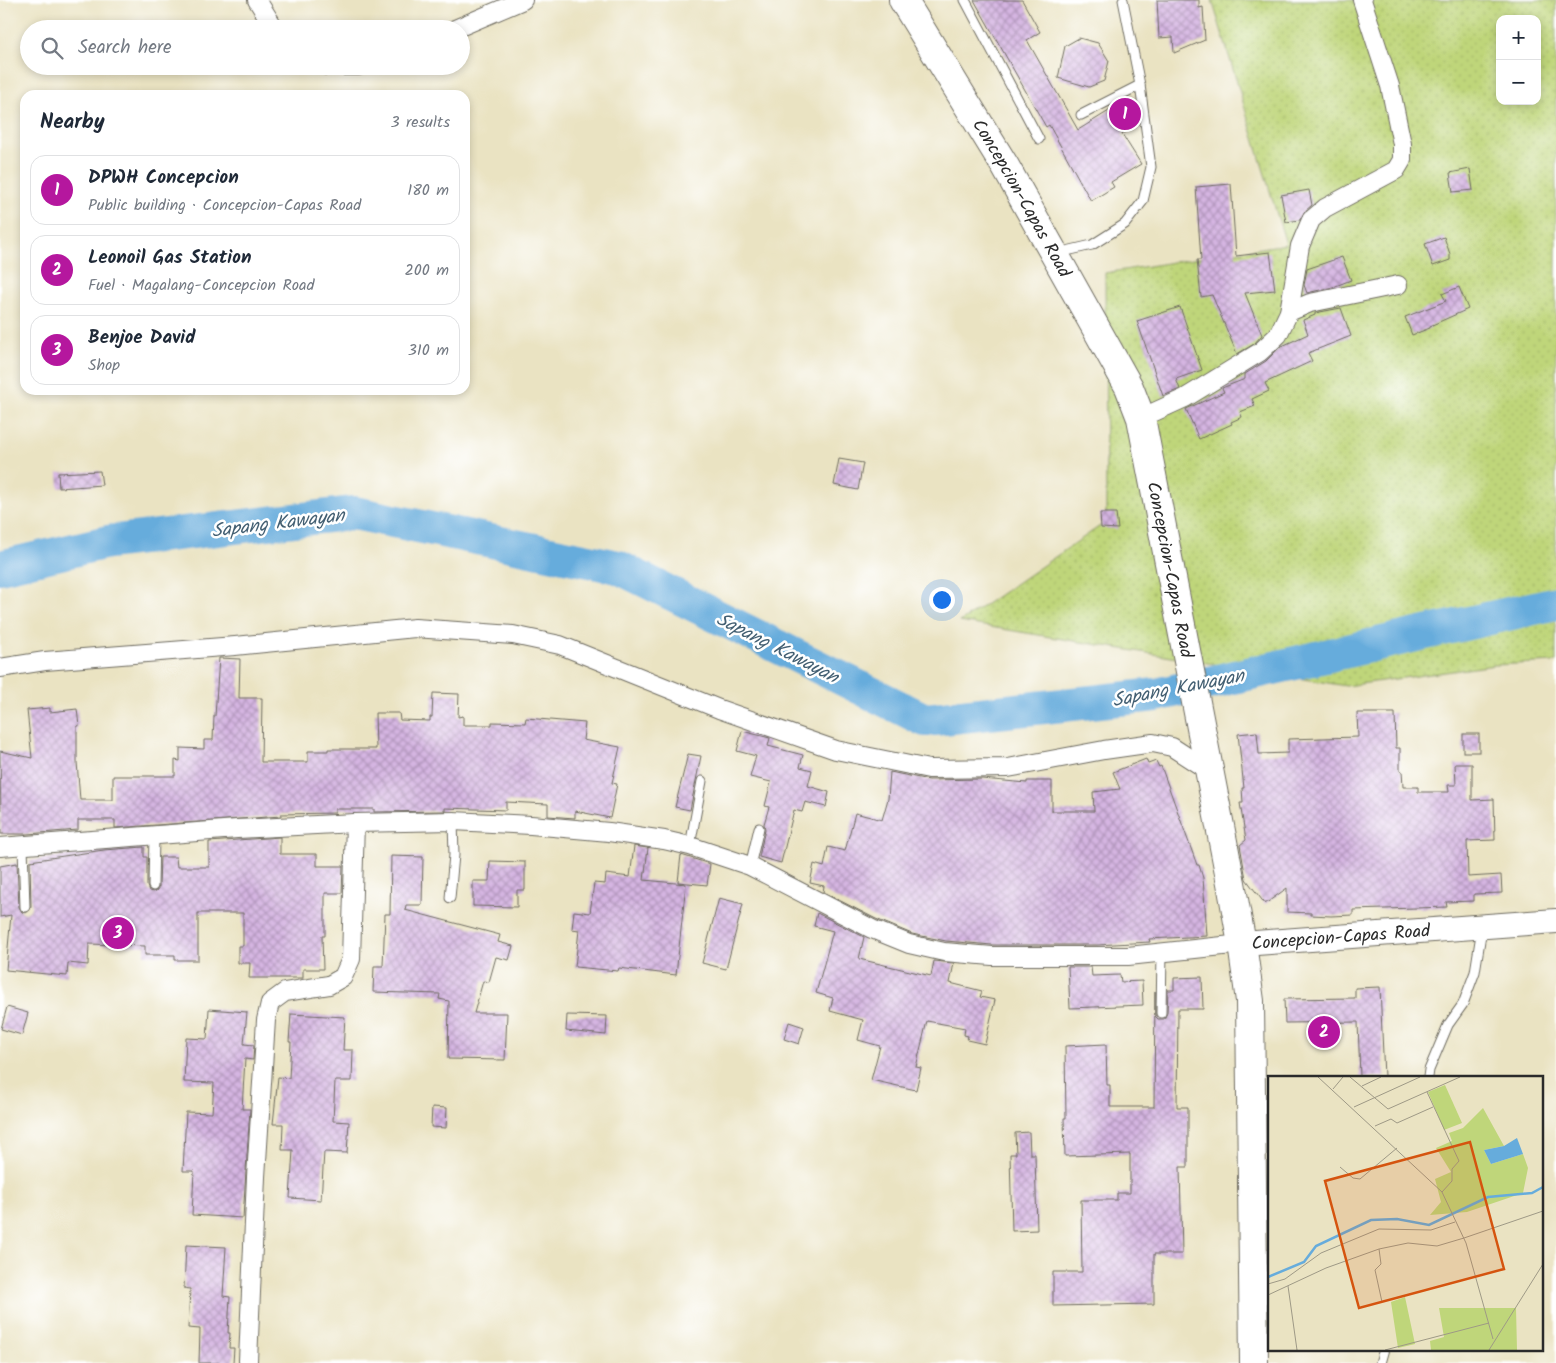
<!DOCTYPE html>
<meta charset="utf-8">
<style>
:root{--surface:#fff;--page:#f6f6f7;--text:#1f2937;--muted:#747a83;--line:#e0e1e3;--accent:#b5179e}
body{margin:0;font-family:Kalam,sans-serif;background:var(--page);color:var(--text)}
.controls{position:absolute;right:15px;top:15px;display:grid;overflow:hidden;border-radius:10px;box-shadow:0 2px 8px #0003}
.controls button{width:45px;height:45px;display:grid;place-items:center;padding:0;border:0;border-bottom:1px solid var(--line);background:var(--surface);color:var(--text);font:25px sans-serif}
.you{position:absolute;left:941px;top:599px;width:18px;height:18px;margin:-12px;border:4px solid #fff;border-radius:50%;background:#1a73e8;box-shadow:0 0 0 8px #1a73e833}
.badge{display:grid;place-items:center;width:32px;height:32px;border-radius:50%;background:var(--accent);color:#fff;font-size:16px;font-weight:700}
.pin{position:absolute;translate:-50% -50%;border:2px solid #fff;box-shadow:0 1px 5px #0006}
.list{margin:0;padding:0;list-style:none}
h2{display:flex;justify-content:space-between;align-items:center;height:65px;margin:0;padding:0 20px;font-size:21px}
h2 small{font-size:16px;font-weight:400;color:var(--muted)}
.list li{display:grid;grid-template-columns:32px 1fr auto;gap:15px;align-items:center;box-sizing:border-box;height:70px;margin:0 10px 10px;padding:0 10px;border:1px solid var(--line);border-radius:15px}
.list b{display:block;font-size:19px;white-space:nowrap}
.list p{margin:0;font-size:16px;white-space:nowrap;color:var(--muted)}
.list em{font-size:16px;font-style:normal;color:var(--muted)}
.icon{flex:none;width:28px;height:28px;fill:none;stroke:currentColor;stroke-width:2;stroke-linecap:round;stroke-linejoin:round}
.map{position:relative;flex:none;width:1556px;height:1363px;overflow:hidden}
.search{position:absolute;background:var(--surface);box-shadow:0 2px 8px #0003;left:20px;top:20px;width:450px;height:55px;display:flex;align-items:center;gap:12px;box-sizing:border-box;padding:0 18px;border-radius:28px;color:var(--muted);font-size:19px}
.panel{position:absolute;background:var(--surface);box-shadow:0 2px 8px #0003;left:20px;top:90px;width:450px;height:305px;border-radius:15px}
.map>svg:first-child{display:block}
.grass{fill:url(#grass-dots);stroke:#758052;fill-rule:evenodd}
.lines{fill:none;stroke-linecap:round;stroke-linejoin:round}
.river{stroke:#66acdc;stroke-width:34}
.building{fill:url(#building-cross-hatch)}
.lane-casing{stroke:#6e6b60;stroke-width:11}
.street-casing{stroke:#6e6b60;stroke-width:20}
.secondary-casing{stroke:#6e6b60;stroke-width:26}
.primary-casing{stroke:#6e6b60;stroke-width:30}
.lane{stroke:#fff;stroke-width:9}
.street{stroke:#fff;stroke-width:18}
.secondary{stroke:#fff;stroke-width:24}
.primary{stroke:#fff;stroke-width:28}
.labels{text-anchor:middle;stroke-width:5;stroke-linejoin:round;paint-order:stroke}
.street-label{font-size:18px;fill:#2b2b2b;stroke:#fff}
.water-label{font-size:19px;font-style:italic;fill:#435f72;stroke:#fff}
.inset-river{fill:none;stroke:#66acdc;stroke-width:2.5}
.inset-road{fill:none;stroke:#9e9986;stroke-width:1}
.view{fill:#d5540f;fill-opacity:0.15;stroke:#d5540f;stroke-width:2.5}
.inset-edge{fill:none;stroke:#2b2b2b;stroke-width:2.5}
</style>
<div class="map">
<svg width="1556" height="1363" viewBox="0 0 1556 1363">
<defs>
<pattern id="grass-dots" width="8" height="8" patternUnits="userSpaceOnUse" patternTransform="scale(1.25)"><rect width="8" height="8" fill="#bfd67a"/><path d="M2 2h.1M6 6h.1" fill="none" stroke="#a4b86a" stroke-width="1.8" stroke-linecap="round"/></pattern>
<pattern id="building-cross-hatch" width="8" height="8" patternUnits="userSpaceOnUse" patternTransform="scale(1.25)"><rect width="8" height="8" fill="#d5b5e2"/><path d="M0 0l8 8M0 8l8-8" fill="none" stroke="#ad93b7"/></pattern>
</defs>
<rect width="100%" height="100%" fill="#fff"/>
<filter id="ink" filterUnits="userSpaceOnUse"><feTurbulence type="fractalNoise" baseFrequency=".02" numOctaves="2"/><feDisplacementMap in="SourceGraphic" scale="10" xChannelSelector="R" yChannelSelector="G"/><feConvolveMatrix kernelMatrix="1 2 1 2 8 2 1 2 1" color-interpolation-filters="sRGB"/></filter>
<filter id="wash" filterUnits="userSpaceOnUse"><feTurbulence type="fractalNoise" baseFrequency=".0096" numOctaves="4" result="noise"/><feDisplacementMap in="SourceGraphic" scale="20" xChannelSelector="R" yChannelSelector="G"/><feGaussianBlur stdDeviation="1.12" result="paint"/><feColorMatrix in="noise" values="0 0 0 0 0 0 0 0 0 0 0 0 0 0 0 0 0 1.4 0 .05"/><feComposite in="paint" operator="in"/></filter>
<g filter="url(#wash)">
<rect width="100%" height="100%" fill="#eae3c2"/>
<path class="grass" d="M1212,0H1556V662L1495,665L1346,686L960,622L1106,522L1105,273L1286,244ZM1500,19H1537V101H1500Z"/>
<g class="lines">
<polyline class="river" points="0,567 108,542 354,513 618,567 925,720 1156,695 1556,603"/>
</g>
<g id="blocks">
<g class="building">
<polygon points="974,0 1022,0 1040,32 1027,40 1078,130 1122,103 1136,126 1122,134 1141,164 1111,182 1114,187 1091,201 1049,125 1046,127"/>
<polygon points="1157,0 1199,0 1199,8 1203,7 1205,40 1174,53 1173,37 1159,38"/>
<polygon points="1079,38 1098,43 1109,61 1104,81 1089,87 1058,78 1065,46"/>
<polygon points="1470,169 1473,190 1453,192 1450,173"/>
<polygon points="1231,184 1236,256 1270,252 1275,290 1245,293 1262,335 1254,344 1237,354 1212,295 1201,297 1197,260 1201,260 1196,187"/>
<polygon points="1309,190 1312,205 1304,212 1300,220 1286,222 1281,195"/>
<polygon points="1444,237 1450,254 1450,260 1433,266 1425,244"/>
<polygon points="1342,257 1351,280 1333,287 1307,293 1304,285 1307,269"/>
<polygon points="1459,287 1468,309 1430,326 1430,328 1412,335 1405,317 1446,301 1442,294"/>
<polygon points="1180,307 1202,370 1176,379 1180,389 1163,396 1137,321"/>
<polygon points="1341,308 1351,336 1308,353 1312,361 1265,383 1269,391 1252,399 1255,406 1240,412 1242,417 1231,422 1232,424 1199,439 1186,409 1224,392 1222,388 1245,379 1245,374 1266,361 1280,347 1308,334 1303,320 1315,315 1315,313"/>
<polygon points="839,459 863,463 858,490 834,485"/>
<polygon points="100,471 102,485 59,488 58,473"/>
<polygon points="1100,513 1116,513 1118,529 1101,528"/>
<polygon points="219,658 240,659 239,698 262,698 261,762 308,762 308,751 328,751 328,749 376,749 375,713 399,713 400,720 430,721 430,717 432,717 433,693 459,694 458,717 463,716 463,725 492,725 492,722 525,723 526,718 585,723 583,740 620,747 612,783 617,784 610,818 575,811 575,818 548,816 548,804 506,802 506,810 445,808 445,811 374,812 374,809 335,809 335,813 281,814 281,816 115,828 115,820 78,820 78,830 27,834 1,834 0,751 32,758 27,710 50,708 50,712 77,709 79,726 77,726 77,762 80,800 113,800 113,776 175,776 175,760 180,761 180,748 204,749 204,740 213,740 214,716 215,716"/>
<polygon points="1357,713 1395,713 1396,748 1400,748 1400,771 1402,771 1403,787 1418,787 1418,792 1449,792 1448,785 1456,785 1455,764 1472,764 1472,800 1494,799 1495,840 1467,841 1468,877 1501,875 1502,893 1474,894 1474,901 1446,902 1447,907 1353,910 1353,915 1331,916 1311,915 1311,913 1287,912 1287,888 1265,904 1246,879 1240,845 1246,840 1240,803 1243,803 1242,788 1244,788 1238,734 1257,732 1259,754 1288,753 1288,739 1358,737"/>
<polygon points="742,731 770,738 768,746 803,755 800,767 812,770 808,786 829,792 826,807 805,802 802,812 794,810 781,863 759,857 765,829 764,824 769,807 765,806 771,782 750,777 756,756 737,751"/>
<rect x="1463" y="734" width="16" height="18"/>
<polygon points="688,754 701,756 690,810 675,807"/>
<polygon points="1146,759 1148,764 1156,761 1159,767 1161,766 1197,865 1199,865 1203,878 1207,936 1149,939 1150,942 1097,945 992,945 946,941 912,934 876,919 823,892 824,886 810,883 814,864 824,867 828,847 845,851 855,813 882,820 888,799 890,772 929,780 982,779 1027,783 1027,781 1052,781 1052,811 1094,811 1093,792 1120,789 1113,772"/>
<polygon points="280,837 280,854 317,854 317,866 343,866 342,893 325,893 325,936 322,936 323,969 303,969 303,978 249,978 250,963 238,963 238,946 243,946 243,913 198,913 198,960 175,960 175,955 145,955 145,946 89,944 88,965 68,963 67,976 6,970 11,915 0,917 0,866 17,863 19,907 22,912 26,913 30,910 31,907 30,861 104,850 144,847 144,857 147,857 147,886 149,891 153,892 156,891 159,887 160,857 176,857 177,867 209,867 209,842"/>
<polygon points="634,846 648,848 644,880 686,884 676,975 619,968 618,971 575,967 579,930 572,929 574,911 590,913 594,883 605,884 606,874 630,877"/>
<polygon points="681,855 710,864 707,885 678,882"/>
<polygon points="391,856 423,857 422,905 406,905 405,910 500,935 498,942 513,946 509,960 496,957 489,982 483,981 474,1013 507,1013 505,1060 448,1059 449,1001 439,999 440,994 373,992 374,966 383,966 385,914 390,914"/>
<polygon points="490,861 525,862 525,890 517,890 517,907 473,906 473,881 489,881"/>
<polygon points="719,898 743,904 726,969 702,963"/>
<polygon points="817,913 864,937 859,959 931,976 934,961 954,963 950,983 982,991 980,997 995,1000 985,1044 967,1040 968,1036 964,1035 965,1028 927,1021 916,1067 921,1068 916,1090 871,1080 880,1046 858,1040 863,1020 830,1011 833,998 816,993 833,931 814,926"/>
<polygon points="1068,967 1091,967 1092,976 1120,975 1121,982 1142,981 1143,1005 1070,1008"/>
<polygon points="1202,977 1203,1009 1178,1009 1177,1107 1188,1107 1188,1167 1180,1167 1182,1254 1154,1254 1154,1304 1053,1306 1053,1272 1082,1272 1081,1200 1117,1200 1117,1193 1130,1193 1130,1154 1065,1156 1064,1118 1066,1118 1065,1046 1106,1044 1107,1085 1110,1085 1110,1107 1154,1107 1155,991 1155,1016 1158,1019 1164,1019 1167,1013 1168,990 1174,990 1174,978"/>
<polygon points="1380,987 1384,1077 1360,1077 1358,1022 1285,1023 1284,999 1355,998 1355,988"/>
<polygon points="7,1007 28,1013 22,1035 1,1029"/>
<polygon points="209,1009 247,1012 244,1044 254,1045 253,1060 245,1059 242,1109 250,1109 243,1218 192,1215 194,1171 183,1171 186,1112 212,1113 214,1083 184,1082 186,1038 207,1039"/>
<polygon points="291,1014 345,1017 343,1050 353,1050 352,1081 335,1081 333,1121 349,1122 347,1153 324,1152 321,1200 290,1198 293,1150 282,1150 283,1124 273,1124 278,1077 289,1078 291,1042 289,1042"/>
<polygon points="567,1015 607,1016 606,1035 566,1031"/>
<polygon points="789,1022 804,1027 799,1044 784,1039"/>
<polygon points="432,1107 447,1108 446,1128 431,1127"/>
<polygon points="1029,1132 1030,1154 1035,1154 1037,1230 1012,1231 1010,1154 1016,1154 1015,1133"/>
<polygon points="186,1245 226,1247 223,1296 230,1297 228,1333 230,1333 229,1348 234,1348 233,1363 199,1363 200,1329 188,1328 190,1289 184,1288"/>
</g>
</g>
</g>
<g filter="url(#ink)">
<use href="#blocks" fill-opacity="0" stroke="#6e6b60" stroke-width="1"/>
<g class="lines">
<defs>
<g id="lane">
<polyline points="965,0 1039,139"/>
<polyline points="1081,115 1140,85"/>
<polyline points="1058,253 1092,245 1125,224 1143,201 1151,167 1140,85 1123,0"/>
<polyline points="690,846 702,781"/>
<polyline points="23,847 25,907"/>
<polyline points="750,866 759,828"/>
<polyline points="153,886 154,836"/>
<polyline points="450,898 454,855 453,821"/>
<polyline points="1161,1013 1162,953"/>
<polyline points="1428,1077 1429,1070 1448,1025 1463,1004 1475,972 1482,928"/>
<polyline points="1380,1363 1384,1349"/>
</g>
<g id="street">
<polyline points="257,0 275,29"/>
<polyline points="455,29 523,0"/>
<polyline points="327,66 359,66"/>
<polyline points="1289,312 1310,303 1398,285"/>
<polyline points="1141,418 1185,398 1260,352 1278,335 1289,312 1300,246 1311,220 1325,208 1396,170 1402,160 1402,144 1390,86 1362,0"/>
<polyline points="0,668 45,661 235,646 415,628 513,635 560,645 719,709 836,750 929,769 1008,768 1104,750 1153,743 1172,747 1209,771"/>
<polyline points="0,847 237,829 355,823 453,821 531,825 609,832 664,840 690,846 750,866 872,929 909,944 944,952 992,956 1128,956 1242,944"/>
<polyline points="248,1361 256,1177 266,1020 270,1003 285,992 329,985 343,977 351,959 355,823"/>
</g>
<g id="secondary">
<path id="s1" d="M1242,944L1556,921"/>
</g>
<g id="primary">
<path id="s2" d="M903,0L1005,166L1129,387L1141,418L1231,883L1242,944L1250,1001L1254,1363"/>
</g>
</defs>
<use href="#lane" class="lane-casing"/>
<use href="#street" class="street-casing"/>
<use href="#secondary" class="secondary-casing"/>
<use href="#primary" class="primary-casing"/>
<use href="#lane" class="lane"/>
<use href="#street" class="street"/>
<use href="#secondary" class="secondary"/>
<use href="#primary" class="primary"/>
</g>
</g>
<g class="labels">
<g class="street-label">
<text dy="6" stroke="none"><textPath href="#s2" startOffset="231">Concepcion-Capas Road</textPath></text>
<text dy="6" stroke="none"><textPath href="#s2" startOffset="636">Concepcion-Capas Road</textPath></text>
<text dy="6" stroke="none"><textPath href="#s1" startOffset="99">Concepcion-Capas Road</textPath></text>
</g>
<g class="water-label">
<text transform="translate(278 522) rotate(-7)" y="7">Sapang Kawayan</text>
<text transform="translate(778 647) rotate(27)" y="7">Sapang Kawayan</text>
<text transform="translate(1178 687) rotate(-11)" y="7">Sapang Kawayan</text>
</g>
</g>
<g transform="translate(1268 1076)">
<rect width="275" height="275" fill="#eae3c2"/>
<path d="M215,32L236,70L216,74L223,88L255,78L260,92L255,117L199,136L162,139L173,126L167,103L183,96L168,72L184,65L181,57L195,52ZM137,221L147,268L130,272L123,226ZM171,232H248L249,274H163L162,265L176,261Z" fill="#bfd67a"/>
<path d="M177,9L194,47L176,54L160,16Z" fill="#bfd67a"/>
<path d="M249,62L255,78L223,88L216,74L236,70Z" fill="#66acdc"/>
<path class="inset-river" d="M0,201L36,186L48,170L103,144L129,143L161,149L220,121L264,117L275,111"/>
<path class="inset-road" d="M50,1L174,116L198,167L225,263M82,1L120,33L192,1M94,10L113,1M65,13L75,1M159,16L191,85L184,93V105L174,116M86,31L152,1M107,50L123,43L129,47L165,31M72,91L85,102L92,103L129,72M196,162L275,135M111,173L113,188L107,194L114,226M0,208L17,203L53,177L111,153L163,154L187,146M20,210L29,274M0,219L58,192L111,173L140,167L169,170L196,162M117,274L221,247M221,274L275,188"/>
<path class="view" d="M202,66L236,193L91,232L57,105Z"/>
<rect width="275" height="275" class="inset-edge"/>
</g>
</svg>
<div class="controls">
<button>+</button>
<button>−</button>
</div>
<div class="you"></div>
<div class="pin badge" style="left:1125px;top:114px">1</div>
<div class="pin badge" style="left:1324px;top:1032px">2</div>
<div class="pin badge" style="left:118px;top:933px">3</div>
<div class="search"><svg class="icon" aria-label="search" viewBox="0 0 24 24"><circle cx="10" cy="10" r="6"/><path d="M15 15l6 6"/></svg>Search here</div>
<section class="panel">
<h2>Nearby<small>3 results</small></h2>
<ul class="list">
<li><span class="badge">1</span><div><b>DPWH Concepcion</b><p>Public building · Concepcion-Capas Road</p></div><em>180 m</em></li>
<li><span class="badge">2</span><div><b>Leonoil Gas Station</b><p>Fuel · Magalang-Concepcion Road</p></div><em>200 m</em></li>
<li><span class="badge">3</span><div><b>Benjoe David</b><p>Shop</p></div><em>310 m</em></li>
</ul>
</section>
</div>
